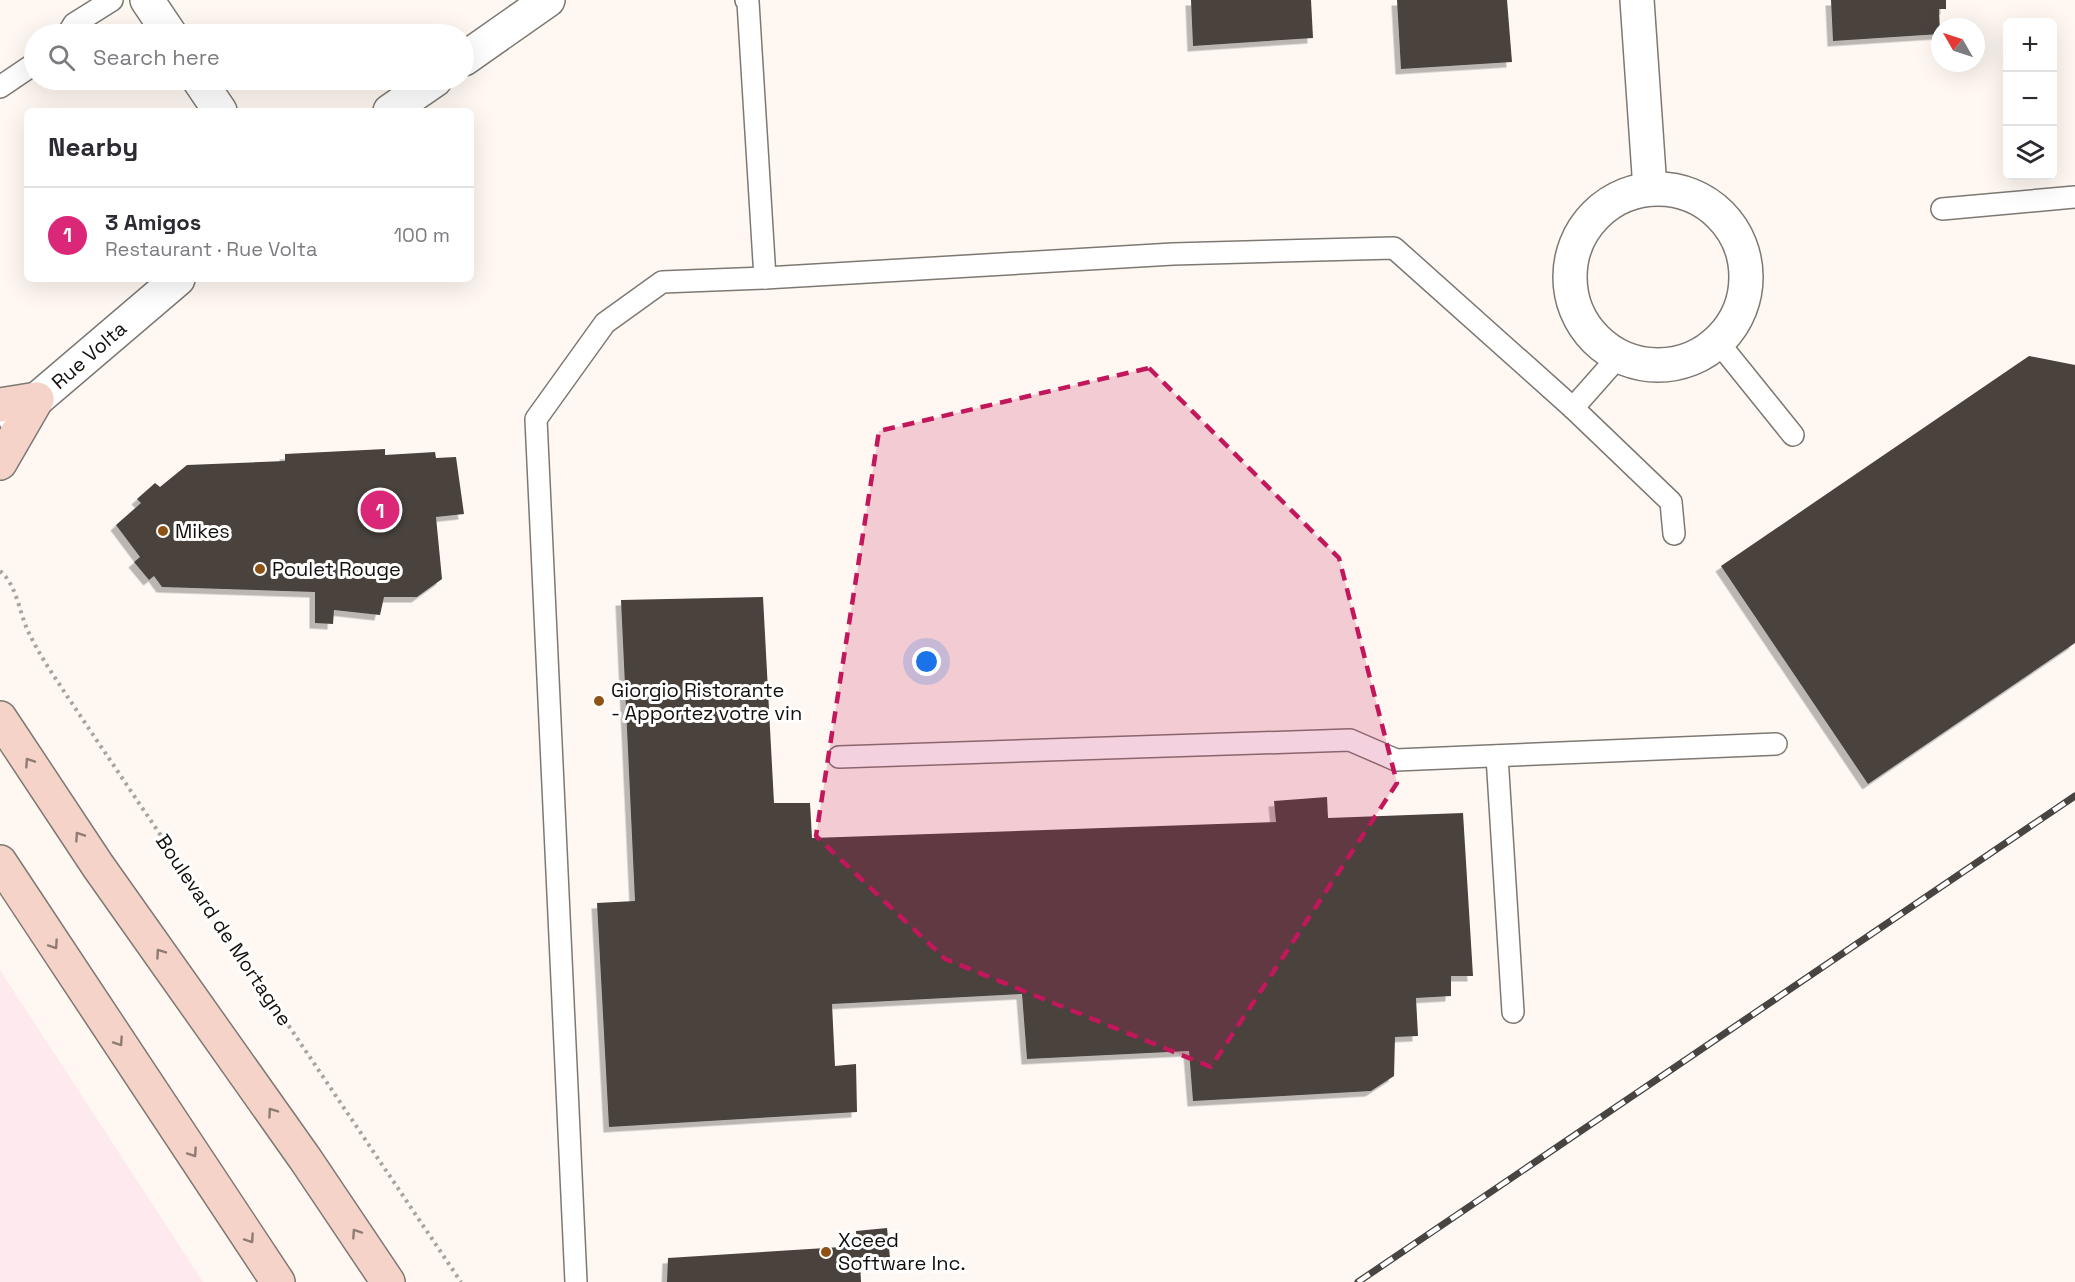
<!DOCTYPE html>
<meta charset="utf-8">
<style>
:root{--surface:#fff;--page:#f2f2f3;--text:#2b2b33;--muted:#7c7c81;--line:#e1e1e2;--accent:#db2777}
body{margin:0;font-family:"Space Grotesk",sans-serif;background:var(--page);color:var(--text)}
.controls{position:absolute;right:18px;top:18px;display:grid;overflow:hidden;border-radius:9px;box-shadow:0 6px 24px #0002}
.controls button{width:54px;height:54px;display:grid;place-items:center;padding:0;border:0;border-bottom:2px solid var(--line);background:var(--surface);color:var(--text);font:30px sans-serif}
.compass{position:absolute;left:1931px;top:18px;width:54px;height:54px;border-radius:50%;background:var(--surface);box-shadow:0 6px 24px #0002;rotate:309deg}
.you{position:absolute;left:927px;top:662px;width:21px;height:21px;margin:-15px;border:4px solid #fff;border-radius:50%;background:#1a73e8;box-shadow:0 0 0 9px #1a73e833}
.badge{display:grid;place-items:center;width:39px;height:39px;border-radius:50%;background:var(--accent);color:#fff;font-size:20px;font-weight:700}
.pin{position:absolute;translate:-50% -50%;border:3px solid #fff;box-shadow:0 2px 6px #0006}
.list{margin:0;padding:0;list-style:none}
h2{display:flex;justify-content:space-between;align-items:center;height:78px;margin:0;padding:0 24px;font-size:26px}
h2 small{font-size:20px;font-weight:400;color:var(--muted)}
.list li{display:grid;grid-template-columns:39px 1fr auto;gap:18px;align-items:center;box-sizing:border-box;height:96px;padding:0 24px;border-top:2px solid var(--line)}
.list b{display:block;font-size:22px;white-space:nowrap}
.list p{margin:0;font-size:20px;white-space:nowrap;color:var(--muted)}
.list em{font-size:20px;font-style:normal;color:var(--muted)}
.icon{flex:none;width:33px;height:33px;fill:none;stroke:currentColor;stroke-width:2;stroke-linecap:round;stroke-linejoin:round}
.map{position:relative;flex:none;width:2075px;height:1282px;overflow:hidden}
.search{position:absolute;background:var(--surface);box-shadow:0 6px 24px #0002;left:24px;top:24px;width:450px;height:66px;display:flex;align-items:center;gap:15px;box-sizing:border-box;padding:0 21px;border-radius:33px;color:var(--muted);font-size:22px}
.panel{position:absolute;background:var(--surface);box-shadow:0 6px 24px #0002;left:24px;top:108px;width:450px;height:174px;border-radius:9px}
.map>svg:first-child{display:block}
.industrial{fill:#fee9ee}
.building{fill:#48423e;filter:url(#shadow)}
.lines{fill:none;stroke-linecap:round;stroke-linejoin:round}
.service-casing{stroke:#7e7873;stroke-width:24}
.minor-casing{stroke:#7e7873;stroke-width:36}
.tertiary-casing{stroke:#7e7873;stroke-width:36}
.secondary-casing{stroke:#7e7873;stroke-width:36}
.path{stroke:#a9a49f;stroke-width:4;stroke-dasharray:3 4.5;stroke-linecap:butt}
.service{stroke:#fff;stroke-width:21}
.minor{stroke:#fff;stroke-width:33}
.tertiary{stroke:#fff;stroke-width:33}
.secondary{stroke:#f6d3c8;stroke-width:33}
.rail-casing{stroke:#474441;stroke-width:7}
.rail{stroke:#fff;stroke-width:4.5;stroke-dasharray:14;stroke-linecap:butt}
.oneway{stroke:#8f7b74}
.marked{fill:#c2185b;fill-opacity:0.2;stroke:#c2185b;stroke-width:4.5;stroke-dasharray:12 8;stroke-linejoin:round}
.poi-dot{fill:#8f5215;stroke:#fff;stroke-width:2}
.labels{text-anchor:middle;stroke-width:6;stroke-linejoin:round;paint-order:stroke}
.street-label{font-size:20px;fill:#120f0d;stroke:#fff}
.poi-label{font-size:20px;fill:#120f0d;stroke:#fff;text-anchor:start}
</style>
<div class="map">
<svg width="2075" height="1282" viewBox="0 0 2075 1282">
<defs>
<filter id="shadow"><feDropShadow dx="-5.5" dy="5.5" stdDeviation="0" flood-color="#0004"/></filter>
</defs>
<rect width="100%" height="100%" fill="#fff8f2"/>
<polygon class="industrial" points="0,970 203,1282 0,1282"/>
<g class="building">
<polygon points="1191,0 1311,0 1313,38 1193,46"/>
<polygon points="1397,0 1507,0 1512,62 1401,69"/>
<polygon points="1831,0 1946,0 1946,9 1939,9 1940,34 1833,41"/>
<polygon points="2029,356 2075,365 2075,643 1868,784 1721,566"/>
<polygon points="385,449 385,455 435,452 436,458 456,457 464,514 436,517 442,579 417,597 384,597 380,615 334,610 333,624 315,623 315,592 162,587 154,576 149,580 134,562 140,557 116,525 141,503 137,499 155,483 160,487 187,465 285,461 285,454"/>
<polygon points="763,597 774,803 810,803 812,838 1276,822 1274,801 1327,797 1328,818 1463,813 1473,976 1451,976 1451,996 1416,998 1418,1036 1395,1037 1394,1076 1371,1091 1193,1101 1189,1051 1027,1059 1022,994 832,1004 835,1066 856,1064 857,1112 609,1127 597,903 635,901 621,600"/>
<polygon points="887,1228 890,1258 860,1263 861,1282 667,1282 668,1258 857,1246 856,1231"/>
</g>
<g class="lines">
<defs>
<g id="service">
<polyline points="746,0 748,2 765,278"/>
<polyline points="68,34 74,24 112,0"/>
<polyline points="0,87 34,64"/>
<polyline points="1942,209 2075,197"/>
<polyline points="1718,342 1793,435"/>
<polyline points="1573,408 1671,502 1674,534"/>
<polyline points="1497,756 1513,1012"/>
<polyline points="839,757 1350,740 1396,760 1776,744"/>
<polyline points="576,1282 536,419 605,323 662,282 765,278 1173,254 1394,248 1573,408 1619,356"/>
</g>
<g id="minor">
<polyline points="147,0 170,34"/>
<polyline points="1637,0 1650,189"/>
<polyline points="199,80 220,111"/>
<circle cx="1658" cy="277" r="88"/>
</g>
<g id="tertiary">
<polyline points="464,59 548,0"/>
<polyline points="390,111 435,80"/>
<polyline points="15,418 178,279"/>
</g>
<g id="secondary">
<polyline points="0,405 37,399"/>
<polyline points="0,463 37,399"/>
<polyline points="0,718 98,866 306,1160 388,1282"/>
<polyline points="0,862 278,1282"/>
</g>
</defs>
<use href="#service" class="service-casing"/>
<use href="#minor" class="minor-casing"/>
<use href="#tertiary" class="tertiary-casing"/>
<use href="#secondary" class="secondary-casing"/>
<path class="path" d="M0,571C18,586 19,615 30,635C40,656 54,676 67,696L461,1282"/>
<use href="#service" class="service"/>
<use href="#minor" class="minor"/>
<use href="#tertiary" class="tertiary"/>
<use href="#secondary" class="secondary"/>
<defs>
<polyline id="rail" points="1358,1282 2075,796"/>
</defs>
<use href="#rail" class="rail-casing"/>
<use href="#rail" class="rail"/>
</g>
<defs><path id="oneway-chevron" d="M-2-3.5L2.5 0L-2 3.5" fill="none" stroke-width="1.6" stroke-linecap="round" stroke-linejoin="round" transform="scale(1.5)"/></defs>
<g class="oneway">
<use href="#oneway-chevron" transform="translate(29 762) rotate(-124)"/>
<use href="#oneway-chevron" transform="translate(79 836) rotate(-124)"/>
<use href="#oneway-chevron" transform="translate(54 945) rotate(56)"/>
<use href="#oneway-chevron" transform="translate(160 953) rotate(-125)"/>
<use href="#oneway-chevron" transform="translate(119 1042) rotate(56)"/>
<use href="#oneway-chevron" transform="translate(272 1112) rotate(-125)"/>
<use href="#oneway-chevron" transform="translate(193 1153) rotate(56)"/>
<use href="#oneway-chevron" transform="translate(356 1233) rotate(-124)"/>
<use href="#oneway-chevron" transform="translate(250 1239) rotate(56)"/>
</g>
<path class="marked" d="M1149,368L1339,558L1397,783L1211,1067L945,959L816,836L879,431Z"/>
<g class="poi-dot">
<circle cx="163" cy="531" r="6"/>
<circle cx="260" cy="569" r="6"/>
<circle cx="599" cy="701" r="6"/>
<circle cx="826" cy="1252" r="6"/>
</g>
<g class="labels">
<g class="street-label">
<text transform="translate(89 355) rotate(-41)" y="7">Rue Volta</text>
<text transform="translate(224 930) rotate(56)" y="7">Boulevard de Mortagne</text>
</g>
<g class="poi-label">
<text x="175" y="538">Mikes</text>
<text x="272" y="576">Poulet Rouge</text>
<text x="611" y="697">Giorgio Ristorante<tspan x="611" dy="23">- Apportez votre vin</tspan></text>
<text x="838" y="1247">Xceed<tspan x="838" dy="23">Software Inc.</tspan></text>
</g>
</g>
</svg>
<div class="controls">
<button>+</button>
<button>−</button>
<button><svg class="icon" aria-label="layers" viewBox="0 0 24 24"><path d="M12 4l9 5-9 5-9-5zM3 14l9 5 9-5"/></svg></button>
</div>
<svg class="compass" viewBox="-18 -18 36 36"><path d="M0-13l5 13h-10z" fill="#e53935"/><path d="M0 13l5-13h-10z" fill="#7c7c81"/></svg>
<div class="you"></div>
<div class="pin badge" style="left:380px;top:510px">1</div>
<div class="search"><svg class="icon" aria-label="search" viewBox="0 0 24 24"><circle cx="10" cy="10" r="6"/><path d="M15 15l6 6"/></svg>Search here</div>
<section class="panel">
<h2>Nearby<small></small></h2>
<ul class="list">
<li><span class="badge">1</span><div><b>3 Amigos</b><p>Restaurant · Rue Volta</p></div><em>100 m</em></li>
</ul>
</section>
</div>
